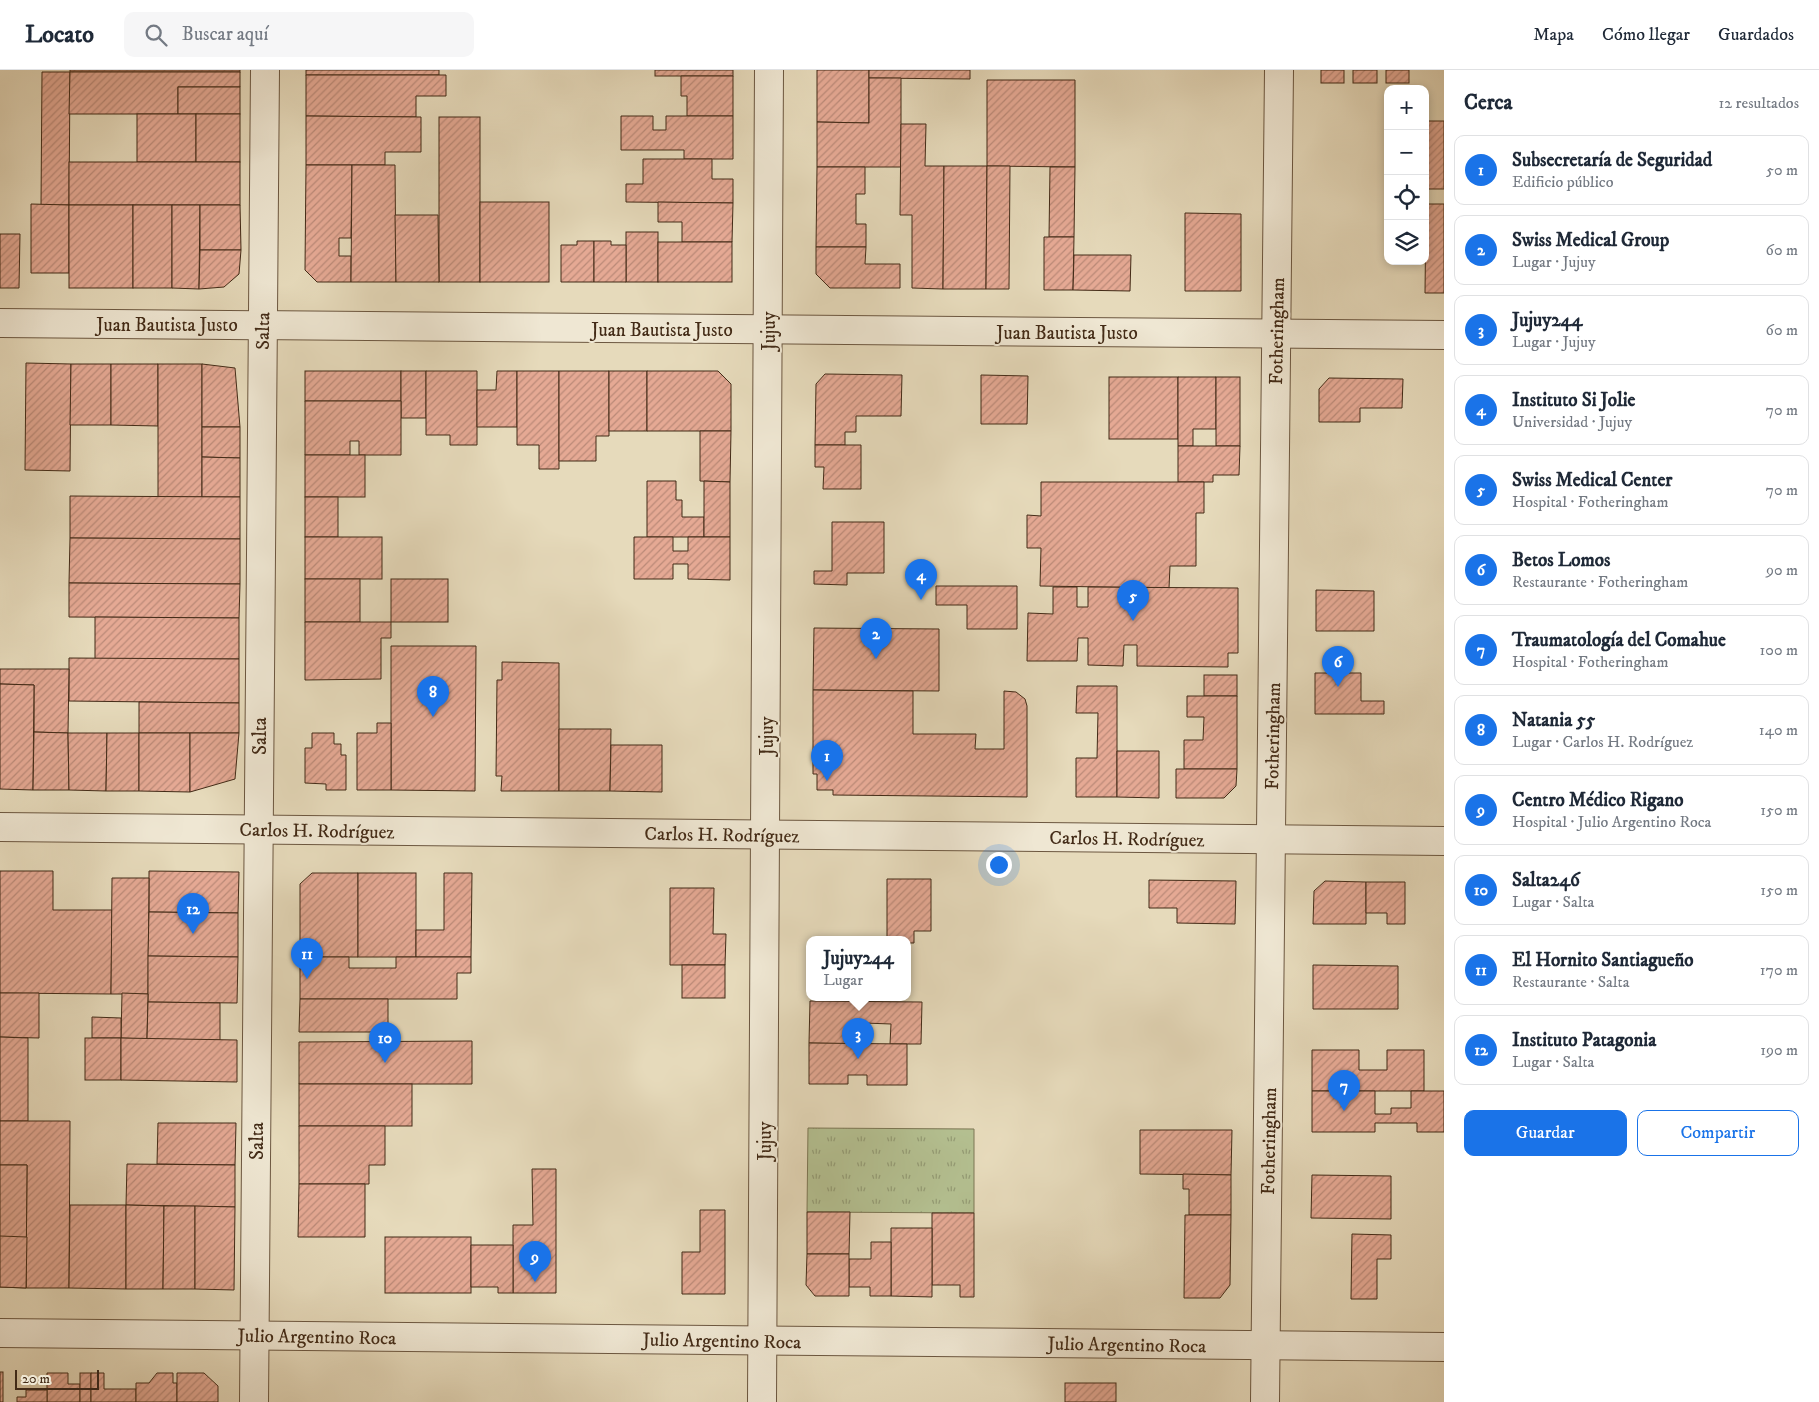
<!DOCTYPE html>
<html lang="es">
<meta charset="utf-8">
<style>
:root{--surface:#fff;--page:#f6f6f7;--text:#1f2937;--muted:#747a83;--line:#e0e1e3;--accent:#1a73e8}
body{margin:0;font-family:"IM FELL DW Pica",serif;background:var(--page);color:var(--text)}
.controls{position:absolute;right:15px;top:15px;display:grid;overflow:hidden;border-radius:10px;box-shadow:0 2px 8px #0003}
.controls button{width:45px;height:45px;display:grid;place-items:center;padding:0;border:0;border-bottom:1px solid var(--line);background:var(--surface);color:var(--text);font:25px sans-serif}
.scale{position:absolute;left:15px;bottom:12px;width:84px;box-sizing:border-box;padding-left:5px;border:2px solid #432b17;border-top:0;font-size:14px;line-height:18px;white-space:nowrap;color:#432b17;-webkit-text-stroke:4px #efe7d3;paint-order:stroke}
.you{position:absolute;left:998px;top:794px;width:18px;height:18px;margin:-12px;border:4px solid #fff;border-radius:50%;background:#1a73e8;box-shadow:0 0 0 8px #1a73e833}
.badge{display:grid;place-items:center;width:32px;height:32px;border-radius:50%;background:var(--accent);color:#fff;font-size:16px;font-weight:700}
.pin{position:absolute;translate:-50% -41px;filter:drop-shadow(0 1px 2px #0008)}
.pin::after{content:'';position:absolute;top:26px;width:18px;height:15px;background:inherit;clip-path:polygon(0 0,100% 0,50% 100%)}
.popup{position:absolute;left:806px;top:866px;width:105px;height:65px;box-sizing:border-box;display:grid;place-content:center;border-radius:10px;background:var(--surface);filter:drop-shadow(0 1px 4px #0005);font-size:16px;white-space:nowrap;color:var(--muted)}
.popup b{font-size:19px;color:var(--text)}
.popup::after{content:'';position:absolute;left:50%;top:100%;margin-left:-10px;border:10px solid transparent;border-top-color:var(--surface)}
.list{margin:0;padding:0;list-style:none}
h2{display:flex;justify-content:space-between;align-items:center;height:65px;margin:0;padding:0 20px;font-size:21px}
h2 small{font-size:16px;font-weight:400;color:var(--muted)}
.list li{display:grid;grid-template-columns:32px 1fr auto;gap:15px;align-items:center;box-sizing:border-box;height:70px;margin:0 10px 10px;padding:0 10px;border:1px solid var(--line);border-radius:10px}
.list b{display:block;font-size:19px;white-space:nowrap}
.list p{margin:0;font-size:16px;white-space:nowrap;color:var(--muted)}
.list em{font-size:16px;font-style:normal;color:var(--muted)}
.actions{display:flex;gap:10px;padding:15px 20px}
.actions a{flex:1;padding:11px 0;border:1px solid var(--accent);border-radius:10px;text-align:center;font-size:18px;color:var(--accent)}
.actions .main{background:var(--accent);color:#fff}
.icon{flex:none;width:28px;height:28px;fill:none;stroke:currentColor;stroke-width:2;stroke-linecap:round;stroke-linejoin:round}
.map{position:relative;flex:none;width:1444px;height:1332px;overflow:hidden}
header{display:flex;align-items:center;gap:30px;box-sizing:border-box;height:70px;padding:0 25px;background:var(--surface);border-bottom:1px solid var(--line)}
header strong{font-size:24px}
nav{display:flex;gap:28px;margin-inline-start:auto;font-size:18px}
.search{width:350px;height:45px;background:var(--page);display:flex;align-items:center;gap:12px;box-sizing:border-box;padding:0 18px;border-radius:10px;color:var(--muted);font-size:19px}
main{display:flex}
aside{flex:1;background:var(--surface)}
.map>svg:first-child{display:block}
.grass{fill:url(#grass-tufts);stroke:#7c7654}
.building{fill:url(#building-hatch);stroke:#432b17}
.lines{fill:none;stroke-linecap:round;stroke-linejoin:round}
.minor-casing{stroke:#6c5740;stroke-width:30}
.minor{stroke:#efe7d3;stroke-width:28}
.labels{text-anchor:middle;stroke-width:4;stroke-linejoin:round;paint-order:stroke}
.street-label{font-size:19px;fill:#432b17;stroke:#efe7d3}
</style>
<header>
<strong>Locato</strong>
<div class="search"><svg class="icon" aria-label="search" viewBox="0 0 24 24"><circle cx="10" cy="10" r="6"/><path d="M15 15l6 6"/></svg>Buscar aquí</div>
<nav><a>Mapa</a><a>Cómo llegar</a><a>Guardados</a></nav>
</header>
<main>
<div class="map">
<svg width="1444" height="1332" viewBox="0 0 1444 1332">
<defs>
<pattern id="grass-tufts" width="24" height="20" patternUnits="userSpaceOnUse" patternTransform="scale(1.25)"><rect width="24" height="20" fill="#b4c091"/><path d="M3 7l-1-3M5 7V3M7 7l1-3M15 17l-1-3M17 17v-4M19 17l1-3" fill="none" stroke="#949c75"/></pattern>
<pattern id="building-hatch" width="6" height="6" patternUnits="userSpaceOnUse" patternTransform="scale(1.25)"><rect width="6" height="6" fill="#e5a994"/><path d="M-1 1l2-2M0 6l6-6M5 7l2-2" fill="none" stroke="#bb8a78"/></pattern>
</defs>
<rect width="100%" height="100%" fill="#e6dabb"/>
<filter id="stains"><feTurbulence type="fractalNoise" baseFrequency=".004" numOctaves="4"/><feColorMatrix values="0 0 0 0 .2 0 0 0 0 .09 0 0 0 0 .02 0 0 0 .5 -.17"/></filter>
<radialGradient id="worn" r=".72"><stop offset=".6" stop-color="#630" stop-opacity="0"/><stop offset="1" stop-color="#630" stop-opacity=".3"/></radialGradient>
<polygon class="grass" points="808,1058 974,1059 974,1143 807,1142"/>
<g class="building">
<rect x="70" y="0" width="170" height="2"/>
<rect x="306" y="0" width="133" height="5"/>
<rect x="655" y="0" width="78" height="6"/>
<polygon points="817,0 869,0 869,53 817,52"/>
<polygon points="869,0 970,0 970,9 869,8"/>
<rect x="1321" y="0" width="23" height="13"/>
<rect x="1353" y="0" width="24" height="13"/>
<rect x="1386" y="0" width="23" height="13"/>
<polygon points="42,2 70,2 69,135 41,135"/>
<polygon points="70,2 240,2 240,17 178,17 178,44 69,44"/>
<polygon points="306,5 446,5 446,26 416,26 416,47 306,46"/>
<polygon points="681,6 733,6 733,46 687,46 687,26 681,26"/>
<polygon points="869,8 901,8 901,97 817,97 817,52 869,53"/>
<polygon points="987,10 1075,10 1075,97 987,96"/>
<rect x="178" y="17" width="62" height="27"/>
<rect x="137" y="44" width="59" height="48"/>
<rect x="196" y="44" width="44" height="48"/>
<polygon points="306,46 421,47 421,82 385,82 385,95 306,95"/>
<polygon points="621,46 653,46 653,60 666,60 666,46 733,46 733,89 684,89 684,80 621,80"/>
<rect x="439" y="47" width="41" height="165"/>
<rect x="1425" y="51" width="19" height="68"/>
<polygon points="901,54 926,54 925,96 944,96 943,219 912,218 912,145 900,145"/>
<polygon points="643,89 712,89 712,109 733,109 733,133 626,132 626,114 643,114"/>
<rect x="69" y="92" width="171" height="43"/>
<polygon points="306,95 352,95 351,168 339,168 339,186 351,186 351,212 317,212 305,200"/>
<polygon points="352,95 395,95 396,212 351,212"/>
<polygon points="944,96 987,96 986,219 943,219"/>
<polygon points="987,96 1010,96 1009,219 986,219"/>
<polygon points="817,97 865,97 865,124 856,124 856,154 866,154 866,177 816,177"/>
<polygon points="1050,97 1075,97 1074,167 1049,167"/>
<rect x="480" y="132" width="69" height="80"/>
<polygon points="658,132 733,133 732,172 682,172 682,152 658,152"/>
<polygon points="31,134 69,135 69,203 31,203"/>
<polygon points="1426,134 1444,134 1444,223 1425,223"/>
<rect x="69" y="135" width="64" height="83"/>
<rect x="133" y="135" width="39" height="83"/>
<polygon points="172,135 200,135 199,219 172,218"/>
<polygon points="200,135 240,135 241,180 200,180"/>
<polygon points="1185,143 1241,144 1241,221 1185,221"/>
<polygon points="395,145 438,145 439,212 396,212"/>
<rect x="626" y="162" width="32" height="50"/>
<polygon points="0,164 20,164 19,218 0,218"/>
<polygon points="1044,167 1074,167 1073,220 1044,220"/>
<polygon points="577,171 594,171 594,212 561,212 561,175 577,175"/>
<polygon points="594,171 611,171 611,175 626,175 626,212 594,212"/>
<rect x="658" y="172" width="74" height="40"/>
<polygon points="816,177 866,177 865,194 900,194 900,218 830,218 816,204"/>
<polygon points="200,180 241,180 239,204 224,217 199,219"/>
<polygon points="1074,185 1131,185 1130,221 1073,220"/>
<polygon points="26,293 71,294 70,401 25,400"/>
<polygon points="71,294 111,294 111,355 70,355"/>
<polygon points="111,294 158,294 158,356 111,355"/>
<rect x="158" y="294" width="44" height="133"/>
<polygon points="202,294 235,298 240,357 202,357"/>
<rect x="305" y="301" width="96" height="30"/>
<rect x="401" y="301" width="25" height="47"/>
<polygon points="426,301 477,301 477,375 450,375 450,365 426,365"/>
<polygon points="497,301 517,301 517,357 477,357 477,320 496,320"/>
<polygon points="517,301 559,301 559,399 539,399 539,375 517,375"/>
<polygon points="559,301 609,301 609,366 596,366 596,391 559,391"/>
<rect x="609" y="301" width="38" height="60"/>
<polygon points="647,301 718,301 731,314 731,361 647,361"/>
<polygon points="825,304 902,305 901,346 856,346 856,362 845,362 845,375 815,375 816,314"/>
<polygon points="981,305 1028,306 1027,354 981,354"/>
<rect x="1109" y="307" width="69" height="62"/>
<polygon points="1178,307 1216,307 1216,359 1193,359 1193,376 1178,376"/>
<rect x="1216" y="307" width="24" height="69"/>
<polygon points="1329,308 1403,309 1402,338 1360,338 1360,352 1319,352 1319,319"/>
<polygon points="305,331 401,331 401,385 359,385 359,371 350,371 350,385 305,385"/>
<polygon points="202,357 240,357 240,388 202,387"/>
<polygon points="700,361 731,361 730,412 700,411"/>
<polygon points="815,375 861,375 861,419 823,419 824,397 815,397"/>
<polygon points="1178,376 1240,376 1239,405 1213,405 1213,412 1178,412"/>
<rect x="305" y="385" width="60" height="42"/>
<polygon points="202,387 240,388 240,427 202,427"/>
<polygon points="647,411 676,411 676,430 682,430 682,447 704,447 704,467 647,467"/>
<polygon points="704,411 730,412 730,467 704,467"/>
<polygon points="1041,412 1204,412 1204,443 1196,443 1196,496 1170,496 1169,518 1040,516 1041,478 1027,478 1027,445 1041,446"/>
<polygon points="70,426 240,427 240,469 70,468"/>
<rect x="305" y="427" width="33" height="40"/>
<polygon points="832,452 884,452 884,503 847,503 847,515 814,514 814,501 832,501"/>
<rect x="305" y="467" width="77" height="42"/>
<polygon points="634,467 673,467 673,481 688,481 688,467 730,467 730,510 688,509 688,494 673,494 673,509 634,509"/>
<polygon points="70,468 240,469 240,514 69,513"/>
<rect x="305" y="509" width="55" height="43"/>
<rect x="391" y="509" width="57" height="43"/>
<polygon points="69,513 240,514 239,548 69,547"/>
<polygon points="936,516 1017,516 1017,559 967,559 967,535 936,535"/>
<polygon points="1053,517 1077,517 1077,537 1088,537 1088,517 1238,518 1238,583 1228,583 1228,597 1137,596 1137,575 1124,575 1123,596 1088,595 1088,568 1078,568 1077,591 1027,591 1028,543 1053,544"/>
<polygon points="1316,520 1374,521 1374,561 1316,561"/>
<polygon points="95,547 239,548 239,589 95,589"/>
<polygon points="305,552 391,552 391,568 381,568 381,609 305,610"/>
<polygon points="814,558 939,559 939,621 813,620"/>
<polygon points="391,576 476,576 475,721 391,720"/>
<polygon points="69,588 239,589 239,633 69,631"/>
<polygon points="502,592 559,593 559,721 501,721 502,706 496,706 497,610 502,610"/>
<polygon points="0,599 69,599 68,663 34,662 34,615 0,614"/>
<polygon points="1315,603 1361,603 1361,631 1384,631 1384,644 1315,644"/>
<rect x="1204" y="605" width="33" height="21"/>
<polygon points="0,614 34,615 33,720 0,719"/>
<polygon points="1077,616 1117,616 1117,727 1076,727 1076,688 1097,688 1098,643 1076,643"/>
<polygon points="813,620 913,621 913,664 976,664 975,679 1004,679 1004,621 1016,622 1025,629 1027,636 1027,727 833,725 833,720 817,720 817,704 813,704"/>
<polygon points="1187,626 1237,626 1237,699 1184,699 1184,670 1203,670 1204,647 1187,647"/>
<polygon points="139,632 239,633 239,663 139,663"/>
<polygon points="377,653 391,653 391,720 357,720 357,663 377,663"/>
<polygon points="559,659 611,659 610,721 559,721"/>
<polygon points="34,662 68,663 69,720 33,720"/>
<polygon points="68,663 107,663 106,721 69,720"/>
<polygon points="107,663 139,663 139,721 106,721"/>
<polygon points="139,663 190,663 190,722 139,721"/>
<polygon points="190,663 239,663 235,709 190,722"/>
<polygon points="312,663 334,663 334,674 341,674 341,685 346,685 346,720 326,720 326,714 305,713 305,678 312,678"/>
<polygon points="611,675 662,675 662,722 610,721"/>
<polygon points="1117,681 1159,681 1159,728 1117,727"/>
<polygon points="1176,699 1237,699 1236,716 1224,728 1176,728"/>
<polygon points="0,801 53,801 53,840 112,840 111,924 0,923"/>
<polygon points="149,801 239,802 238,843 149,842"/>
<polygon points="312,803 358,803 358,887 300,887 300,814"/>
<rect x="358" y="803" width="58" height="84"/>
<polygon points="444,803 472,803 471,887 416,887 416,860 444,860"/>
<polygon points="112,808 149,808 148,924 111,924"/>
<polygon points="887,809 931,809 931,861 914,861 914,873 907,873 907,870 887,870"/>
<polygon points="1149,810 1236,811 1235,854 1177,853 1177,838 1149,838"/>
<polygon points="1325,811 1366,812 1366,854 1313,854 1314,821"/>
<polygon points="1366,812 1405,812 1405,854 1387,854 1387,843 1366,843"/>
<polygon points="670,818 714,818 713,864 726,864 725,895 670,895"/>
<polygon points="149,842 238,843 238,887 148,886"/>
<polygon points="148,886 238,887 237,933 148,932"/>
<polygon points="300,887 349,887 349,898 396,898 396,887 471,887 471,903 457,903 457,929 300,929"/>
<rect x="682" y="895" width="43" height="33"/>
<polygon points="1313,895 1398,896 1398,939 1313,939"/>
<polygon points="0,923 39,923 39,968 0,967"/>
<polygon points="122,923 148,924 147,969 121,968"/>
<polygon points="300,929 388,929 388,962 299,962"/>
<polygon points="810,931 922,932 921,974 890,974 891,954 864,953 864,974 809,973"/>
<polygon points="148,932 220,933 220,970 147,969"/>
<polygon points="92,947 121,948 121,968 92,968"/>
<polygon points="0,967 28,968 28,1051 0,1051"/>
<rect x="85" y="968" width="36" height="42"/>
<polygon points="121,968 237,970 237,1012 121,1010"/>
<polygon points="472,971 472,1014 299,1014 299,972"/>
<polygon points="809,973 907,974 907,1015 867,1015 867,1005 848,1005 848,1014 809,1014"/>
<polygon points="1312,980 1359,980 1359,1000 1387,1000 1387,980 1424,980 1424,1021 1312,1021"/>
<rect x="299" y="1014" width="113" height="42"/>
<polygon points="1312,1021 1375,1021 1375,1044 1391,1044 1391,1038 1411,1038 1411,1021 1444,1021 1444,1062 1417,1062 1417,1053 1375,1053 1375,1062 1312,1062"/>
<polygon points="0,1051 70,1051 69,1218 26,1218 27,1095 0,1095"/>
<polygon points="158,1053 236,1053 235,1095 157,1094"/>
<polygon points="299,1056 385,1056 385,1095 369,1095 369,1114 299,1114"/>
<polygon points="1140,1060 1232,1060 1231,1105 1140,1104"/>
<polygon points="127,1094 235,1095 235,1137 126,1135"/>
<polygon points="0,1095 27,1095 26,1218 0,1217"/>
<polygon points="532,1099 556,1099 556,1223 513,1223 513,1155 533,1155"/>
<polygon points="1183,1104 1231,1105 1231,1145 1189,1145 1189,1119 1183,1119"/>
<polygon points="1312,1105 1391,1106 1391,1149 1311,1148"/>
<polygon points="299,1114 365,1114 365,1167 298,1167"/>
<polygon points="70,1135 126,1135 126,1219 69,1218"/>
<polygon points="126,1135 164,1136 163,1219 126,1219"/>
<polygon points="164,1136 195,1136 195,1219 163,1219"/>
<polygon points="195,1136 235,1137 234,1220 195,1219"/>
<polygon points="700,1140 725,1140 725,1224 682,1224 682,1182 700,1182"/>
<polygon points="807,1142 850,1142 849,1184 807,1184"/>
<polygon points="932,1143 974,1143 974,1227 960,1227 960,1215 932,1215"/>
<polygon points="1185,1145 1231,1145 1230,1215 1220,1228 1184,1228"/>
<polygon points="891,1158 932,1158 932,1227 891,1226"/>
<polygon points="1352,1164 1391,1165 1391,1189 1377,1189 1377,1229 1351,1229"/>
<polygon points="0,1166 27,1167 26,1218 0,1217"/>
<rect x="385" y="1167" width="86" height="56"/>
<polygon points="871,1172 891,1172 891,1226 870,1226 870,1217 849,1217 849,1189 871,1189"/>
<polygon points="471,1175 513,1175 513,1223 498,1223 498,1217 471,1217"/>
<polygon points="807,1184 849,1184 849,1226 815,1226 806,1215"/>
<rect x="0" y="1302" width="3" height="30"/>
<polygon points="47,1303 68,1303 68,1314 80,1314 80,1332 47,1332"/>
<rect x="80" y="1303" width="11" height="29"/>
<polygon points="91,1303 104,1303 104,1319 136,1319 136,1332 91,1332"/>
<polygon points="157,1303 173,1303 173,1313 177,1313 177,1332 136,1332 136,1313 149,1313"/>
<polygon points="177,1303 204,1303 218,1316 218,1332 177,1332"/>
<rect x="1065" y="1313" width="51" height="19"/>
<polygon points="26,1320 47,1320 47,1332 17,1332 17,1327 26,1327"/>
</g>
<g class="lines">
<defs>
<g id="minor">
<polyline points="0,253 1444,265"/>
<polyline points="0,757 1444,771"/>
<polyline points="0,1263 1444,1277"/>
<polyline points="254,1332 265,0"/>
<polyline points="762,1332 769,0"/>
<polyline points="1265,1332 1279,0"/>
</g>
</defs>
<use href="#minor" class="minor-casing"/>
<use href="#minor" class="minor"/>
</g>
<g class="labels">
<g class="street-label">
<text x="167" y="261">Juan Bautista Justo</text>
<text x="662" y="266">Juan Bautista Justo</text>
<text transform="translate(262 261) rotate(-89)" y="7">Salta</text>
<text transform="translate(768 261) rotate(-90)" y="7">Jujuy</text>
<text transform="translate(1276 261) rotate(-89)" y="7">Fotheringham</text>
<text x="1067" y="269">Juan Bautista Justo</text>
<text transform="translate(259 666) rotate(-90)" y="7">Salta</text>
<text transform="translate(766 666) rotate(-90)" y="7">Jujuy</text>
<text transform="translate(1272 666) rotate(-89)" y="7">Fotheringham</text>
<text transform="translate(317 760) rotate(1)" y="7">Carlos H. Rodríguez</text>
<text transform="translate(722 764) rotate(1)" y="7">Carlos H. Rodríguez</text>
<text transform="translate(1127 768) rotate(1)" y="7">Carlos H. Rodríguez</text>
<text transform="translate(256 1071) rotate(-90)" y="7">Salta</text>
<text transform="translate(764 1071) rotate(-90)" y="7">Jujuy</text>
<text transform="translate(1268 1071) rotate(-89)" y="7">Fotheringham</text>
<text transform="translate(317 1266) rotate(1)" y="7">Julio Argentino Roca</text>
<text transform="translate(722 1270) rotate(1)" y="7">Julio Argentino Roca</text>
<text transform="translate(1127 1274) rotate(1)" y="7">Julio Argentino Roca</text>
</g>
</g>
<rect width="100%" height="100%" filter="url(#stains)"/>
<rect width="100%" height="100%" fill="url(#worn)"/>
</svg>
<div class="controls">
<button>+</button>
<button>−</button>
<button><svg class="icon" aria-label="locate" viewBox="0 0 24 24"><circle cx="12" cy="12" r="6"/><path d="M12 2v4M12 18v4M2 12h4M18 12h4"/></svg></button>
<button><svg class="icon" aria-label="layers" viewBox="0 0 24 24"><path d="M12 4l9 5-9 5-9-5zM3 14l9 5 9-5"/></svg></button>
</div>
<div class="scale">20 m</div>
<div class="you"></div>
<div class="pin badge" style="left:827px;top:711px">1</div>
<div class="pin badge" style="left:876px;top:589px">2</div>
<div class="pin badge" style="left:858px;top:989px">3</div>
<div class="popup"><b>Jujuy244</b>Lugar</div>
<div class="pin badge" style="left:921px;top:530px">4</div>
<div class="pin badge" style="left:1133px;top:551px">5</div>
<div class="pin badge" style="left:1338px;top:617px">6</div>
<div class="pin badge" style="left:1344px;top:1041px">7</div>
<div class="pin badge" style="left:433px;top:647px">8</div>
<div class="pin badge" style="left:535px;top:1212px">9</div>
<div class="pin badge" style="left:385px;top:993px">10</div>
<div class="pin badge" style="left:307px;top:909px">11</div>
<div class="pin badge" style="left:193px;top:864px">12</div>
</div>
<aside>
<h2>Cerca<small>12 resultados</small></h2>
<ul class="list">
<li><span class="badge">1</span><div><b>Subsecretaría de Seguridad</b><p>Edificio público</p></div><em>50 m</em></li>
<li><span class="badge">2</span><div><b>Swiss Medical Group</b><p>Lugar · Jujuy</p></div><em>60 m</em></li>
<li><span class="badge">3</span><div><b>Jujuy244</b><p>Lugar · Jujuy</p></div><em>60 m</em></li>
<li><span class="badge">4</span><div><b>Instituto Si Jolie</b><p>Universidad · Jujuy</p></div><em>70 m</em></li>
<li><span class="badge">5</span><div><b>Swiss Medical Center</b><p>Hospital · Fotheringham</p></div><em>70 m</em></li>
<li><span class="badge">6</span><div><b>Betos Lomos</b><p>Restaurante · Fotheringham</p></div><em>90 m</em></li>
<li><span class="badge">7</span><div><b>Traumatología del Comahue</b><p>Hospital · Fotheringham</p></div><em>100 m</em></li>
<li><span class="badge">8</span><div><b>Natania 55</b><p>Lugar · Carlos H. Rodríguez</p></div><em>140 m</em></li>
<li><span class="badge">9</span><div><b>Centro Médico Rigano</b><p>Hospital · Julio Argentino Roca</p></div><em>150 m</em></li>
<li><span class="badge">10</span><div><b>Salta246</b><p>Lugar · Salta</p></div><em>150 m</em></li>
<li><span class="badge">11</span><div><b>El Hornito Santiagueño</b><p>Restaurante · Salta</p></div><em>170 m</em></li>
<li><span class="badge">12</span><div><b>Instituto Patagonia</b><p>Lugar · Salta</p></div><em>190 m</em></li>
</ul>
<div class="actions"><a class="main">Guardar</a><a>Compartir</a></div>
</aside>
</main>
